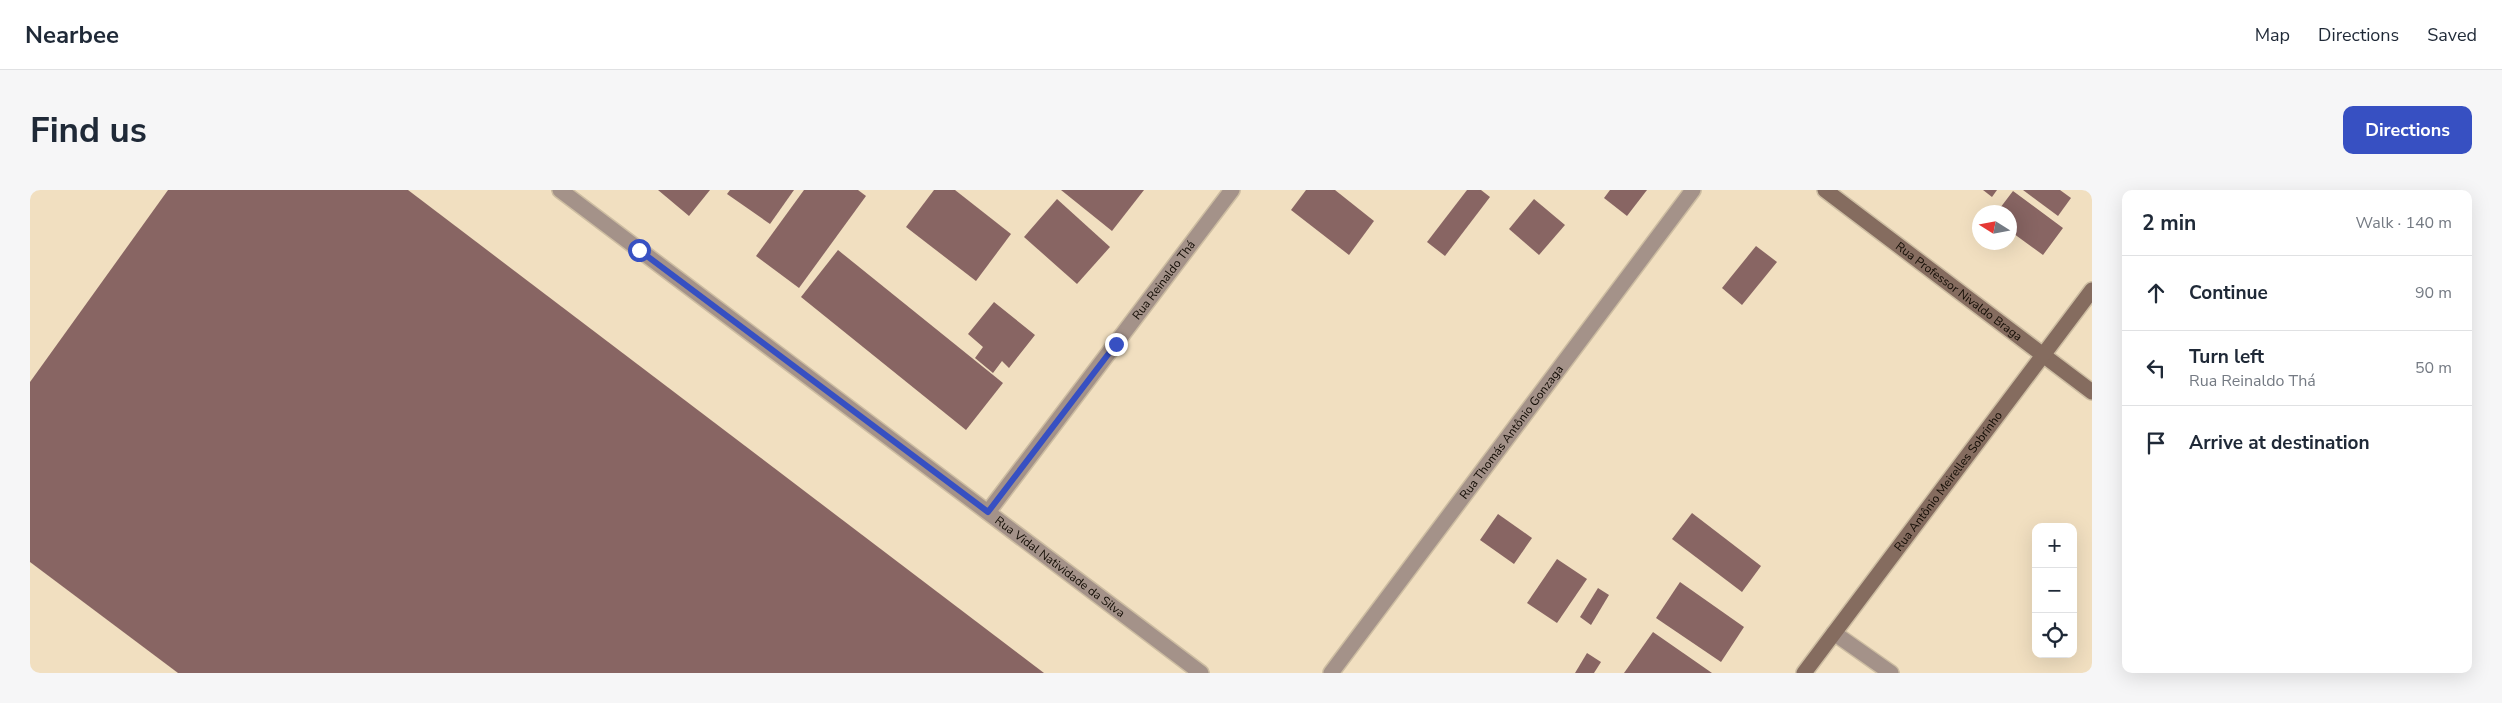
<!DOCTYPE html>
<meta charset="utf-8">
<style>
:root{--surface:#fff;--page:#f6f6f7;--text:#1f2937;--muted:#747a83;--line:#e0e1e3;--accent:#3750c2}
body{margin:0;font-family:"Nunito Sans",sans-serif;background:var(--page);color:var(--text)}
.controls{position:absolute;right:15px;bottom:15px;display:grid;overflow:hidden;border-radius:10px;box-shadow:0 5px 20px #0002}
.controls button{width:45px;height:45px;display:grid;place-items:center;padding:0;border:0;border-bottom:1px solid var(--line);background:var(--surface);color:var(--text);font:25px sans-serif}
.compass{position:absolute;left:1942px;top:15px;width:45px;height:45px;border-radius:50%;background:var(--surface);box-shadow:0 5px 20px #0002;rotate:281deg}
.stop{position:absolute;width:15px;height:15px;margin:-11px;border:4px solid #3750c2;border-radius:50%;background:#fff}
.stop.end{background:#3750c2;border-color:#fff;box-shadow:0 1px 5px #0008}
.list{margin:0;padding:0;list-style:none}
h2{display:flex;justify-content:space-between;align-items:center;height:65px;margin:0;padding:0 20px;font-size:21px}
h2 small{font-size:16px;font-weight:400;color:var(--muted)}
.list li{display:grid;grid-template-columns:32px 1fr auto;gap:15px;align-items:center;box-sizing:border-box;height:75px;padding:0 20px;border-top:1px solid var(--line)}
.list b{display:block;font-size:19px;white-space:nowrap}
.list p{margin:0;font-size:16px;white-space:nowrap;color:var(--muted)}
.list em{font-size:16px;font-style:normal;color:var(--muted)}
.icon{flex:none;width:28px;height:28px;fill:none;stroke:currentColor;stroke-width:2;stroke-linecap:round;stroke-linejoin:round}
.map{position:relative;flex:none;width:2062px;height:483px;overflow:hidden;border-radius:10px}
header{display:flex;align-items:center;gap:30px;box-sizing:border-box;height:70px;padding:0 25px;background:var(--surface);border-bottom:1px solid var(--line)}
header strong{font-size:24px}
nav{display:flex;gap:28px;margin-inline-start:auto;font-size:18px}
.intro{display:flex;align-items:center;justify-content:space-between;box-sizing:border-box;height:120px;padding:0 30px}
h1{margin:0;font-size:35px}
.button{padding:12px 22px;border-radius:10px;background:var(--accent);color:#fff;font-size:18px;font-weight:700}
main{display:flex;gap:30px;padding:0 30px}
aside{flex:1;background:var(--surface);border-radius:10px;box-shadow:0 5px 20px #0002}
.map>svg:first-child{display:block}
.building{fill:#886563}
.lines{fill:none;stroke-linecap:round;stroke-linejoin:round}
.lane-casing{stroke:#cdbda2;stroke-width:18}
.street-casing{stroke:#cdbda2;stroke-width:18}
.secondary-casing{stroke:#cdbda2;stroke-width:18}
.lane{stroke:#a49289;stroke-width:15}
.street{stroke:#a49289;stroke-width:15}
.secondary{stroke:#856c5f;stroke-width:15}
.route{stroke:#3750c2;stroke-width:6}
.labels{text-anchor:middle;stroke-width:4.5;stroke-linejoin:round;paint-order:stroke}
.street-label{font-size:12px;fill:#110b03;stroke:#ffeccd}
</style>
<header>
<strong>Nearbee</strong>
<nav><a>Map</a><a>Directions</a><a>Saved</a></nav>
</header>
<div class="intro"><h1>Find us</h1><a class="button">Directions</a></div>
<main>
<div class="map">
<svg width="2062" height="483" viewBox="0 0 2062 483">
<rect width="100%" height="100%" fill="#f1dfc0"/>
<g class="building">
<polygon points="138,0 378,0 1014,483 148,483 0,372 0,192"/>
<polygon points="628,0 680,0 659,26"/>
<polygon points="700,0 764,0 740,34 697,4"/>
<polygon points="774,0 828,0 836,6 769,98 726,66"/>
<polygon points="904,0 925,0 981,44 946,91 876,37"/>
<polygon points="1031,0 1114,0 1082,41"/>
<polygon points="1276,0 1305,0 1344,31 1319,65 1261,20"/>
<polygon points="1437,0 1451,0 1460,7 1415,66 1397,52"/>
<polygon points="1580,0 1617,0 1597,26 1574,8"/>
<polygon points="1953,0 1967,0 1962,7"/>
<polygon points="1993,0 2030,0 2041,8 2028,26"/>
<polygon points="1983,1 2033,38 2013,65 1980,41 1980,22 1967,22"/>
<polygon points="1027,9 1080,57 1047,94 994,47"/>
<polygon points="1504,9 1535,35 1509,65 1479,39"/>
<polygon points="1726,56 1747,72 1712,115 1692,98"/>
<polygon points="808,60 973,193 936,240 771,107"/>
<polygon points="964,112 1005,145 979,178 972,171 963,183 945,168 953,157 938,144"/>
<polygon points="1662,323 1731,376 1712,402 1642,349"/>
<polygon points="1468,324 1502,348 1484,374 1450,350"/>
<polygon points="1527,369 1557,389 1527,433 1497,413"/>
<polygon points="1650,392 1714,437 1691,472 1626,428"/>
<polygon points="1568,398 1579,405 1561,435 1550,427"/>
<polygon points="1623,442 1682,483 1594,483"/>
<polygon points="1557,463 1571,472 1564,483 1545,483"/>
</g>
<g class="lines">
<defs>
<polyline id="lane" points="1804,443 1861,483"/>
<g id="street">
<path id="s1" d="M530,0L1171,483"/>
<path id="s2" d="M958,322L1202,0"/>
<path id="s3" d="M1301,483L1663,0"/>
</g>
<g id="secondary">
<path id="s4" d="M1795,0L2062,202"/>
<path id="s5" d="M1774,483L2062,100"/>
</g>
</defs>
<use href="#lane" class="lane-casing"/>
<use href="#street" class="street-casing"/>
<use href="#secondary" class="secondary-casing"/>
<use href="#lane" class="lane"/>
<use href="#street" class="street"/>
<use href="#secondary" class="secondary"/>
</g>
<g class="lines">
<polyline class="route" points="609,60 958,322 1086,154"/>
</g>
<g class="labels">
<g class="street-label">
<text dy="4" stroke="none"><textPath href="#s2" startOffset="291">Rua Reinaldo Thá</textPath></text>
<text dy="4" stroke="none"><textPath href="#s4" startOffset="168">Rua Professor Nivaldo Braga</textPath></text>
<text dy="4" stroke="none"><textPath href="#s3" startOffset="301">Rua Thomás Antônio Gonzaga</textPath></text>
<text dy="4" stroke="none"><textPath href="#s5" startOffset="240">Rua Antônio Meirelles Sobrinho</textPath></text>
<text dy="4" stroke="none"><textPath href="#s1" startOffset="626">Rua Vidal Natividade da Silva</textPath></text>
</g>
</g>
</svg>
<div class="controls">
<button>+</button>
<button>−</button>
<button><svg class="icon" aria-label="locate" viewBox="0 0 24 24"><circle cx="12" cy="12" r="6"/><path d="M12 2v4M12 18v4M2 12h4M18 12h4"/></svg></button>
</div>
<svg class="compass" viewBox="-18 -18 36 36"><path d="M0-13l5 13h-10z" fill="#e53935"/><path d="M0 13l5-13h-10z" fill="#747a83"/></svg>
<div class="stop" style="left:609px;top:60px"></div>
<div class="stop end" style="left:1086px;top:154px"></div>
</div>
<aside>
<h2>2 min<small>Walk · 140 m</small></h2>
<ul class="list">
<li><svg class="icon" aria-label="ahead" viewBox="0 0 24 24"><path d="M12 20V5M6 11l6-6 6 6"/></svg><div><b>Continue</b></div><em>90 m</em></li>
<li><svg class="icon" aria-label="left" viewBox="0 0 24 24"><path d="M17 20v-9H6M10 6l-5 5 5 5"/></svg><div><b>Turn left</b><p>Rua Reinaldo Thá</p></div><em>50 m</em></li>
<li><svg class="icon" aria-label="arrive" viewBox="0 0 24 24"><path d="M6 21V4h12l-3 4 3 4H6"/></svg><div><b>Arrive at destination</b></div></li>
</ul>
</aside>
</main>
